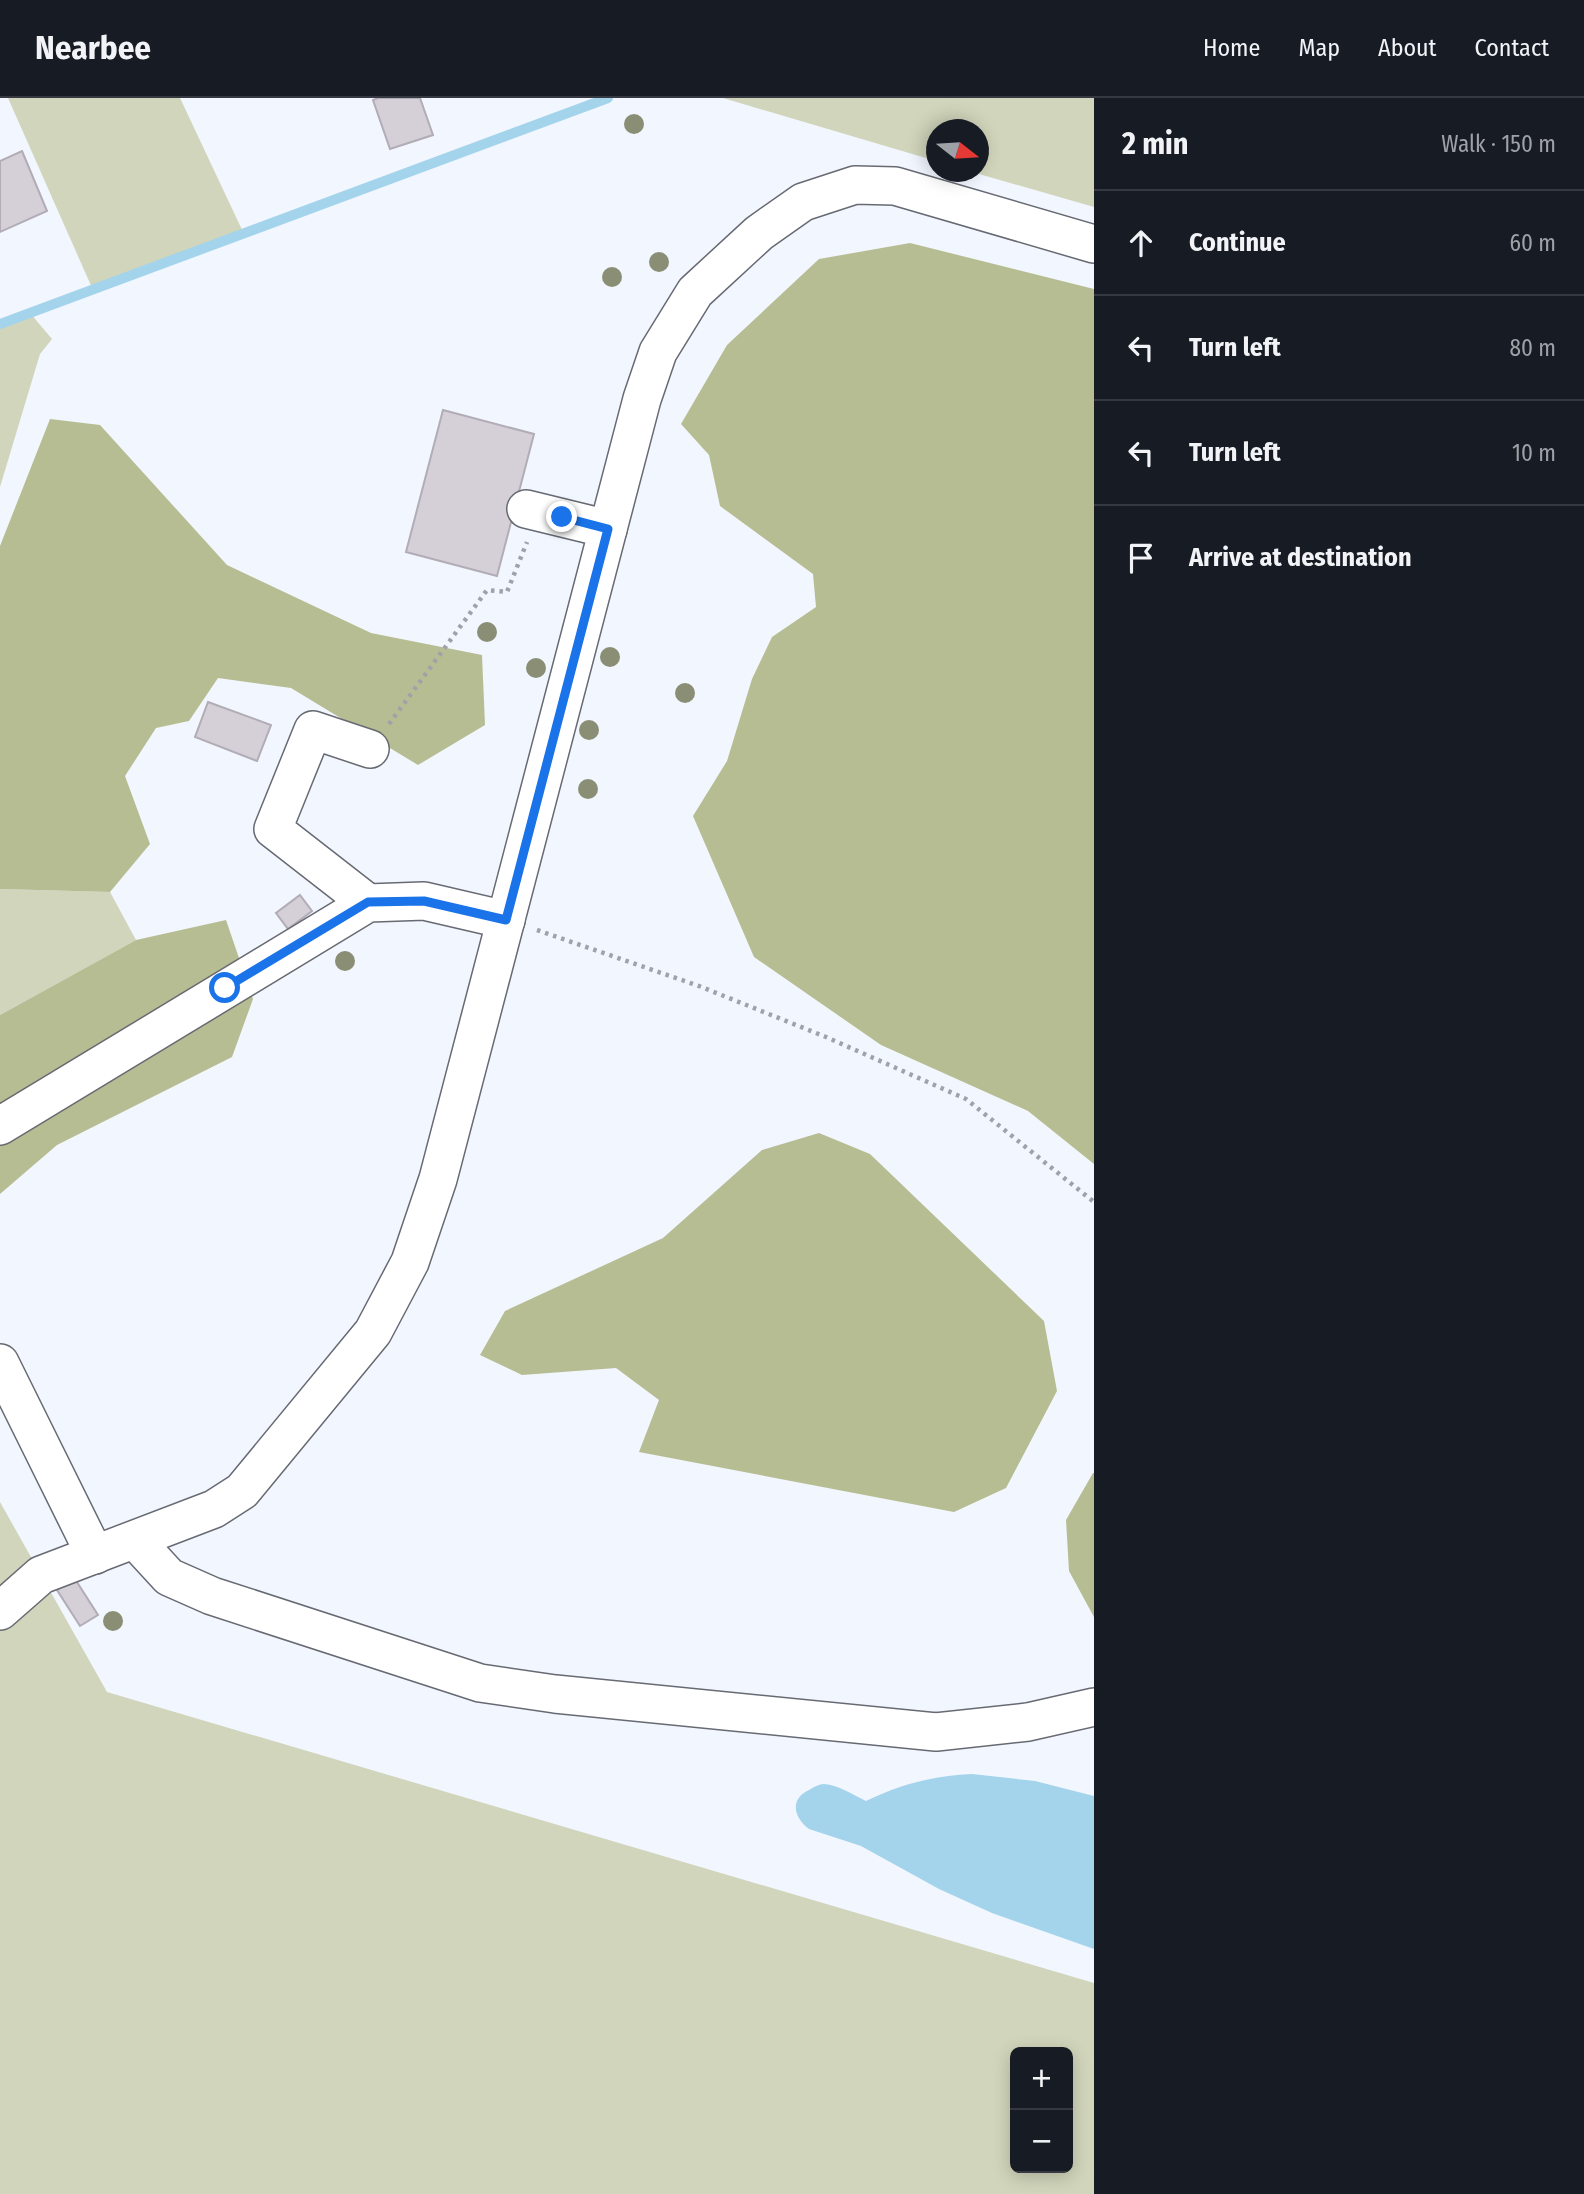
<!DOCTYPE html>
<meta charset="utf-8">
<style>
:root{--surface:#171b24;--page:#20242c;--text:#f1f3f6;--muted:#9ea1a6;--line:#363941}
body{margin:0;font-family:"Fira Sans Condensed",sans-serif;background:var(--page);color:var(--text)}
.controls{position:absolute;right:21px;bottom:21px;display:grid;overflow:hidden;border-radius:10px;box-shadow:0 4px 18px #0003}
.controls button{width:63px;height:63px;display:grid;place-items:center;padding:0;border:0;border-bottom:2px solid var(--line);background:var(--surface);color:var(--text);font:35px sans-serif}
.compass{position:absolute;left:926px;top:21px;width:63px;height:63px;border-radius:50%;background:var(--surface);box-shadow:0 4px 18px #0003;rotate:107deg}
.stop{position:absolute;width:21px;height:21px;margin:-16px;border:5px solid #1a73e8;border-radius:50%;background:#fff}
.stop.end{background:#1a73e8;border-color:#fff;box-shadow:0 2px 7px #0008}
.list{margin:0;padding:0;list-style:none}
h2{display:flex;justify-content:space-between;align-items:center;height:91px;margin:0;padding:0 28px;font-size:30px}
h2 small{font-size:23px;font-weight:400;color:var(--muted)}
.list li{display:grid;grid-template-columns:46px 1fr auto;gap:21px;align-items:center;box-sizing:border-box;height:105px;padding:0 28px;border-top:2px solid var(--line)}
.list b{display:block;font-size:26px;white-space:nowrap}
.list em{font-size:23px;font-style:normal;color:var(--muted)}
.icon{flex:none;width:38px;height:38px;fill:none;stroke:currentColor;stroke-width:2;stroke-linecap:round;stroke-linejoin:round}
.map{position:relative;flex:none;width:1094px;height:2096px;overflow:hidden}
header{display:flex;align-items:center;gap:42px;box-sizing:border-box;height:98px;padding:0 35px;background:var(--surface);border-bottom:2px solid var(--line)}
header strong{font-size:33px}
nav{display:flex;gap:38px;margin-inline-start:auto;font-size:24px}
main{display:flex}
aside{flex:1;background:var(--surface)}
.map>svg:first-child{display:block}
.green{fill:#d1d5bb;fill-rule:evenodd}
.forest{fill:#b7bd92}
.water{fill:#a3d4eb}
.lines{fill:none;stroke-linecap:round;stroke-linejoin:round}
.stream{stroke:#a3d4eb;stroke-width:10}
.building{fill:#d5d0d8;stroke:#b1acb5;stroke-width:2}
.minor-casing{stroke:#676a72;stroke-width:40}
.path{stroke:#9fa2a9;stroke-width:4.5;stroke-dasharray:3.5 5;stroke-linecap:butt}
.minor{stroke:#fff;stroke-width:37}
.tree{fill:#8a8e74}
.route{stroke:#1a73e8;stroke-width:9}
</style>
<header>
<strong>Nearbee</strong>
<nav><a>Home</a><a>Map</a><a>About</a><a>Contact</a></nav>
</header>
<main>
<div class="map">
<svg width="1094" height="2096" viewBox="0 0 1094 2096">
<rect width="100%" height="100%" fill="#f2f6ff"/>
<g class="green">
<polygon points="8,0 180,0 244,136 93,192"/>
<polygon points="723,0 1094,0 1094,109 972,74 978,74 978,32 936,32 936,63"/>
<polygon points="30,215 52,241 40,256 0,389 0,226"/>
<polygon points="0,791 110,794 136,842 0,917"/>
<path d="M0,1404L107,1594L1094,1885V2096H0ZM1015,1954H1068V2070H1015Z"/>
</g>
<g class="forest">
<polygon points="910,145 1094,191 1094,1066 1028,1013 881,947 754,859 693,718 727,663 752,581 772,539 816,509 813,476 720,408 709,357 681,326 727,247 819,161"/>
<polygon points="50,321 100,327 227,467 371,535 482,557 485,627 418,667 291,590 218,580 189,623 156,630 125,678 150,746 110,794 0,791 0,448"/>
<polygon points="226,822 253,901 232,959 57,1047 0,1096 0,917 136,842"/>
<polygon points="819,1035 870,1056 1044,1223 1057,1293 1006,1390 954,1414 639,1354 659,1302 616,1270 522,1277 480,1257 505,1213 663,1140 762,1052"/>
<polygon points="1093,1375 1094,1375 1094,1519 1069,1473 1066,1422"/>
</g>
<path class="water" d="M972,1676L1035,1683L1094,1698V1851L992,1815L939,1791L861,1748L809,1731C794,1720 789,1701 809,1692C814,1689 819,1686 824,1686C839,1687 853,1697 866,1703C901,1686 933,1678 972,1676Z"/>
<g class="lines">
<polyline class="stream" points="0,226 608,0"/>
</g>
<g class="building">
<polygon points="378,0 420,0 433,37 390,51 373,2"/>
<polygon points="22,53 47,113 0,134 0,63"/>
<polygon points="443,312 534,336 497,478 406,454"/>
<polygon points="208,604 271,627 257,663 195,639"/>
<polygon points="300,797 312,813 288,831 276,815"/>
<polygon points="75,1481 98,1517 80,1528 57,1492"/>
</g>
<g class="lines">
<defs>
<g id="minor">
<polyline points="526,411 608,431"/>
<polyline points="368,805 273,731 313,632 370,651"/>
<polyline points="0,1028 368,805 424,803 506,822"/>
<polyline points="0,1265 95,1457"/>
<polyline points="135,1442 169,1479 212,1498 480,1585 555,1596 936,1634 1028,1624 1094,1609"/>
<polyline points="0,1513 41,1477 214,1411 242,1393 373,1234 410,1164 438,1081 642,301 658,254 695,194 759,135 803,104 855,87 895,88 1094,146"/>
</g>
</defs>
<use href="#minor" class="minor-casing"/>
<g class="path">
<polyline points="389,626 487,492 507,494 527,444"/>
<polyline points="537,832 699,888 826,939 966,1001 1094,1104"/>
</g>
<use href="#minor" class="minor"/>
</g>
<g class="tree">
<circle cx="634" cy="26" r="10"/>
<circle cx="659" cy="164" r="10"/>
<circle cx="612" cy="179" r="10"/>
<circle cx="487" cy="534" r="10"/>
<circle cx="610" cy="559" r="10"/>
<circle cx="536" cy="570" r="10"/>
<circle cx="685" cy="595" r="10"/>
<circle cx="589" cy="632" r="10"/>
<circle cx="588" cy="691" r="10"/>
<circle cx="345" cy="863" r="10"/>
<circle cx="113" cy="1523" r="10"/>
</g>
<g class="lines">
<polyline class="route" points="225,890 368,804 424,803 506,822 608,431 562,419"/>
</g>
</svg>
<div class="controls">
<button>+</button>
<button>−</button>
</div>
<svg class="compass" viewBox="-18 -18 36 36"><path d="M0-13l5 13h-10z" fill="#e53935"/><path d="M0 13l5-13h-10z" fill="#9ea1a6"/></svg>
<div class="stop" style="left:225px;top:890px"></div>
<div class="stop end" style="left:562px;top:419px"></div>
</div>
<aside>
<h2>2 min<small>Walk · 150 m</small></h2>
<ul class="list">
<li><svg class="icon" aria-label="ahead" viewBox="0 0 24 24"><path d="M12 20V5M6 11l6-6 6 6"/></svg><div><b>Continue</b></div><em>60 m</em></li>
<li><svg class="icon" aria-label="left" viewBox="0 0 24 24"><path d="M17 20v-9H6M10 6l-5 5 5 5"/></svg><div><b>Turn left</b></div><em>80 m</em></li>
<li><svg class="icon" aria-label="left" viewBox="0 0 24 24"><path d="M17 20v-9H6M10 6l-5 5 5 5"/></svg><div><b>Turn left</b></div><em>10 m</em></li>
<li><svg class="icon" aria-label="arrive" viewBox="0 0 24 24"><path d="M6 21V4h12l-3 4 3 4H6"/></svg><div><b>Arrive at destination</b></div></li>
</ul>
</aside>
</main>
